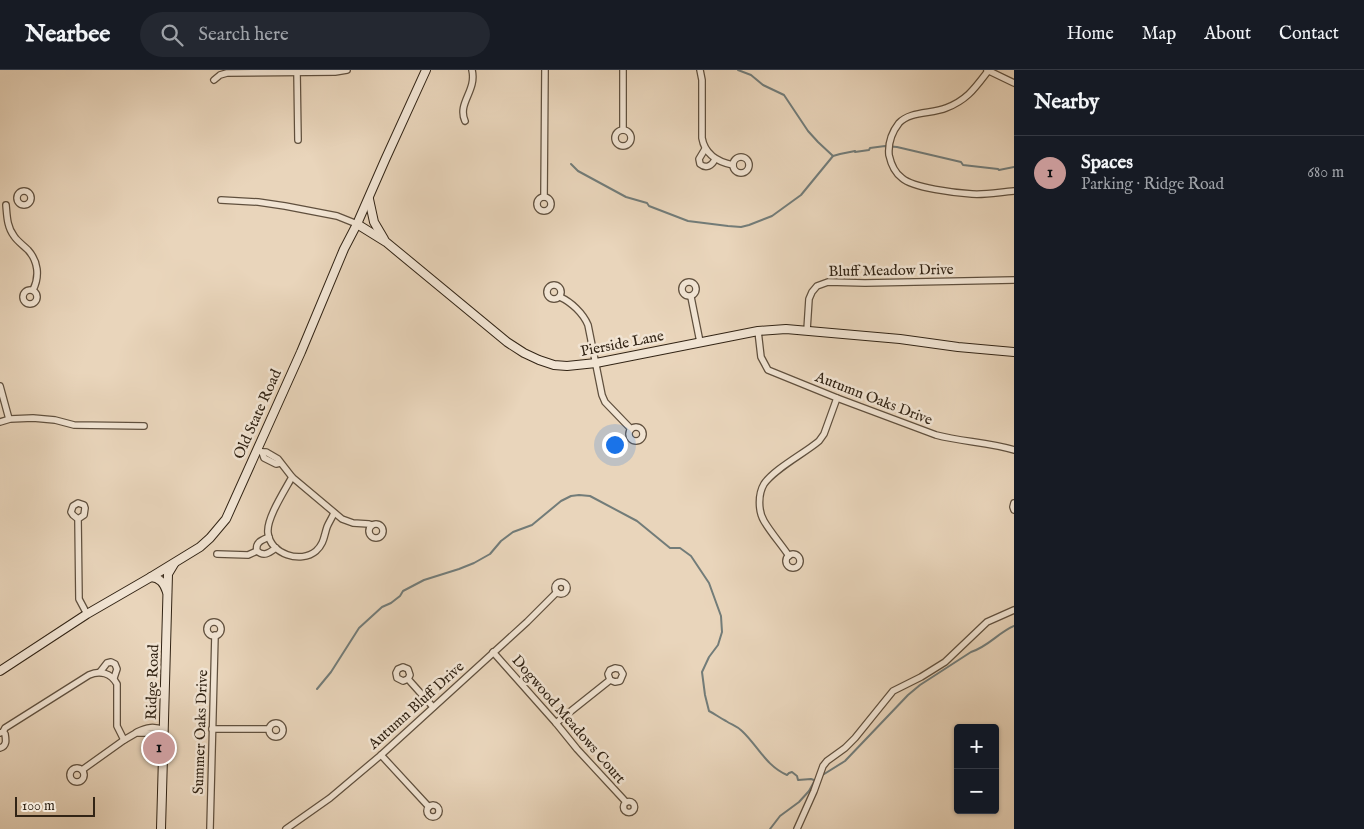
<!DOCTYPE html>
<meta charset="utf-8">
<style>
:root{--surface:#171b24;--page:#242831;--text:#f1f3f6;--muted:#9ea1a6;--line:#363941;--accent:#c59692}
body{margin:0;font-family:"IM FELL English",serif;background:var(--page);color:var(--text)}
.controls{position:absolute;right:15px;bottom:15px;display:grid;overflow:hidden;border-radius:5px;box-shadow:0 1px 4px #0004}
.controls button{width:45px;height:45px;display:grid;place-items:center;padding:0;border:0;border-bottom:1px solid var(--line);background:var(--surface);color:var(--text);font:25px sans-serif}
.scale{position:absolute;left:15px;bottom:12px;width:80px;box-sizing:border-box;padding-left:5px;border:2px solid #322415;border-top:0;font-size:14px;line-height:18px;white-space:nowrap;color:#322415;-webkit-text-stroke:4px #f1e4d3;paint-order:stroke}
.you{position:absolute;left:614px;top:374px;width:18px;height:18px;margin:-12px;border:4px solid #fff;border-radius:50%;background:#1a73e8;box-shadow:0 0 0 8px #1a73e833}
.badge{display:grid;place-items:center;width:32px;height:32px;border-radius:50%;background:var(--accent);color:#111;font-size:16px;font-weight:700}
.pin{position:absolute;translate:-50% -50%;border:2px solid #fff;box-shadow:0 1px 5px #0006}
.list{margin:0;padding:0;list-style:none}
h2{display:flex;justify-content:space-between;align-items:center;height:65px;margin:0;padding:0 20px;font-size:21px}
h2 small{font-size:16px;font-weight:400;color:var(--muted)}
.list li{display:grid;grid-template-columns:32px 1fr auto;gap:15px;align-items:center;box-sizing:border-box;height:75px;padding:0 20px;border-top:1px solid var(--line)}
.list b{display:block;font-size:19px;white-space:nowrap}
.list p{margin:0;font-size:16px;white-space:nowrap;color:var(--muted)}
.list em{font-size:16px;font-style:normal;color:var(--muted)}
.icon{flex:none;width:28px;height:28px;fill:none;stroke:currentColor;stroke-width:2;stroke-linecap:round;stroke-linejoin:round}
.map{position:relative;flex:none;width:1014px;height:759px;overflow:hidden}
header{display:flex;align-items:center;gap:30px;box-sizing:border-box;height:70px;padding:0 25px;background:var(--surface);border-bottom:1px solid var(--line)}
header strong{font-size:24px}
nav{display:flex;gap:28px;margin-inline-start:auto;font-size:18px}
.search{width:350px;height:45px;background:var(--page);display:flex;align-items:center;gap:12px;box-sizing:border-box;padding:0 18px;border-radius:28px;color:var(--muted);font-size:19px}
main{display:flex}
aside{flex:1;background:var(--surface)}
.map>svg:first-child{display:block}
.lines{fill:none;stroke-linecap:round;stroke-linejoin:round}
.stream{stroke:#727c79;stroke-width:2}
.street-casing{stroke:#60503e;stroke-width:8}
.secondary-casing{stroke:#322415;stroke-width:10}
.street{stroke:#f1e4d3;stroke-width:5.5}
.secondary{stroke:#f1e4d3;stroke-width:8}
.labels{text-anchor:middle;stroke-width:5;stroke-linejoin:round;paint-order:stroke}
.street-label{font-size:15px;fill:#322415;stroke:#f1e4d3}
</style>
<header>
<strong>Nearbee</strong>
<div class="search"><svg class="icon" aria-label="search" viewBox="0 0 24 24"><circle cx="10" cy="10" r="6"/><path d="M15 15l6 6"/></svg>Search here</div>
<nav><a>Home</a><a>Map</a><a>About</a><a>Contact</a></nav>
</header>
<main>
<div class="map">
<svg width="1014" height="759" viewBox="0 0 1014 759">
<rect width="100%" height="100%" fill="#e9d5bb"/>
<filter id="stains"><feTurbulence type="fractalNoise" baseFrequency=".004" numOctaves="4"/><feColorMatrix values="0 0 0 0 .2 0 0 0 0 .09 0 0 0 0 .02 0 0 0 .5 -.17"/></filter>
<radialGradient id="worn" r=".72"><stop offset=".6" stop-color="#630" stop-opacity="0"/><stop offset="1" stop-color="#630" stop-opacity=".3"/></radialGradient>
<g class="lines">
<g class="stream">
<polyline points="738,0 751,5 763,15 784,25 808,61 818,72 833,86"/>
<polyline points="571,94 578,101 626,127 647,133 649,136 688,151 728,156 741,157 749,155 772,146 801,125 833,86 840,84 855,81 855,82 869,80 870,78 885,76 897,77 961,92 963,95 998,99 999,100 1014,97"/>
<path d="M317,619L331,602L359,558L382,537L391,533L400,526L403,521L424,510L459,499L474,493L490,484L501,471L513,462L532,455L561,431L571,426L579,425L590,426L637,451L670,478H680L691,486L709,513L721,546L722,562L718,575L709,587L702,602L705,625L709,641C715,644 720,648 726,651C732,655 737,656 742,661C758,676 766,696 787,705L789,703L792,702L797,706L798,710L811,709L814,710"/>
<path d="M821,706L845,691L908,625L920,615L971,582C988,577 999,562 1014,556"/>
<polyline points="770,759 780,746 799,732 809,721 815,710"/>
</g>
<defs>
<g id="street">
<path d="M700,0L702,10V68C705,85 718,92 733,95"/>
<polyline points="987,0 1014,13"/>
<path d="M988,1C975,18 967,30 946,38C932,44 910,41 899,53C892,62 888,74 889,85C891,94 895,103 902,108C913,118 956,123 972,124C986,125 1000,122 1014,121"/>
<polyline points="297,2 298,70"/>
<polyline points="214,10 220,5 227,3 335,2 347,0"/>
<path d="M465,51C457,33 477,21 472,0"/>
<polyline points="623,60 623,0"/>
<circle cx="623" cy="68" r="8"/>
<path d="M705,79L699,89L700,94C706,99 712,96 715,89"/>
<circle cx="741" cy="95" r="8"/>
<circle cx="24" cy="128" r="7"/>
<circle cx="544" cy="134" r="7"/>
<polyline points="544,127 545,0"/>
<polyline points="221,130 258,132 285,136 337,146 357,154"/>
<path d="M6,135C7,146 7,157 14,166C17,171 23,175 28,180C38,191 40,206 33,220"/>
<circle cx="689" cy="219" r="7"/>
<circle cx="554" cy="222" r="7"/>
<circle cx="30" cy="227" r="7"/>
<path d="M560,227C571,232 583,243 588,255L602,325L605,332L631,359"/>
<polyline points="691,227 700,272"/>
<polyline points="807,260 809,229 812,222 817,216 828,212 865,213 1014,210"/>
<path d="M758,261L761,287L768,300L837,328L936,365C962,372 989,372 1014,380"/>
<polyline points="0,316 9,349"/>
<polyline points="0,352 10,349 33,348 55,350 74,355 144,356"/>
<circle cx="636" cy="364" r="7"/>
<polyline points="257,380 262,382 266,382 278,389 292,407 342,449 353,453 369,454 372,455"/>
<polyline points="262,382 264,388 276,394 280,393"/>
<path d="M292,407C285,420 266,449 268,463C270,484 301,494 316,481C324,474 324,466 327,457C329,452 332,448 334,443"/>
<polyline points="1014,433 1013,437 1014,440"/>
<polyline points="78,449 73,445 71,442 73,436 78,433 84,435 85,438 84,445 78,449 79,529 87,544"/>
<circle cx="376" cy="461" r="7"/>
<path d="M269,467C262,470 255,472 257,481C264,487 269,483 276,478"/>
<polyline points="217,484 248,485 257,481"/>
<circle cx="793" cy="491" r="7"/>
<path d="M789,486C781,474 771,463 764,451C758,441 758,424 764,414C774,399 805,383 819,371L824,364L837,328"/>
<circle cx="561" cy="518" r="6"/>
<circle cx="214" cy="559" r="7"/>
<polyline points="493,582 556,653 577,679 626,732"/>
<polyline points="100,602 107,593 111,592 115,594 117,599 114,608"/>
<polyline points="408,609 403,611 397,608 396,603 398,599 403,597 408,599 410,605 408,609 433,637"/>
<circle cx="276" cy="660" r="7"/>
<polyline points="556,653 610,610 615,612 620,611 623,604 620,599 615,598 610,600 608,604 610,610"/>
<polyline points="212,659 268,659"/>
<path d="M137,662C147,657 154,656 164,660"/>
<path d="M0,663L3,662L5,658L89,605C100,600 111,603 117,614V656L124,670"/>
<path d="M0,678C7,676 6,670 5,664L3,662"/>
<polyline points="381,685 429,737"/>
<circle cx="77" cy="705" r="7"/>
<polyline points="82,700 124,670 136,663 155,663 164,660"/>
<circle cx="629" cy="737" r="5.5"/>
<circle cx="433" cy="741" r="6"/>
<polyline points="210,759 215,565"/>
<polyline points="286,759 330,728 381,685 527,552 557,522"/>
<polyline points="797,759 814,721 823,696 827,691 845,678 855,668 893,621 921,607 945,592 987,552 1014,540"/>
</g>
<g id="secondary">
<polyline points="369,129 374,152 384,169"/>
<polyline points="357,154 386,172 507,272 524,283 539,290 554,295 567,296 596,293 758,261 786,259 900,269 958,277 1014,282"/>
<path d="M151,507C160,508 164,513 167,522"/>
<polyline points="0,601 87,544 151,507 200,477 210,468 226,449 301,282 344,179 357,154 385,90 426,0"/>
<polyline points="161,759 168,504 174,494"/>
</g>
</defs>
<use href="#street" class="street-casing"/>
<use href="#secondary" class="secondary-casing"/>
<use href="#street" class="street"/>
<use href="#secondary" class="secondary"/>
</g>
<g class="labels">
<g class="street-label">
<text transform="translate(891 200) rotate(-1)" y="5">Bluff Meadow Drive</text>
<text transform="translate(622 273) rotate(-11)" y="5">Pierside Lane</text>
<text transform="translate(874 328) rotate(21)" y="5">Autumn Oaks Drive</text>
<text transform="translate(257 344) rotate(-66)" y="5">Old State Road</text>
<text transform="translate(152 612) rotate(-88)" y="5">Ridge Road</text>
<text transform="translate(416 635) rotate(-42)" y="5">Autumn Bluff Drive</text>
<text transform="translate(569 649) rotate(49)" y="5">Dogwood Meadows Court</text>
<text transform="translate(200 662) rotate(-88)" y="5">Summer Oaks Drive</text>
</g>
</g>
<rect width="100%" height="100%" filter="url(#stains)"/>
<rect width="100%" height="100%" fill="url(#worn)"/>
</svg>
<div class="controls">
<button>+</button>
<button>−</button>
</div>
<div class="scale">100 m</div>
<div class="you"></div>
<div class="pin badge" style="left:159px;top:678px">1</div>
</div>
<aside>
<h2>Nearby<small></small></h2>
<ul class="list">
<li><span class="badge">1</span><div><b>Spaces</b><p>Parking · Ridge Road</p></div><em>680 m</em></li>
</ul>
</aside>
</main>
